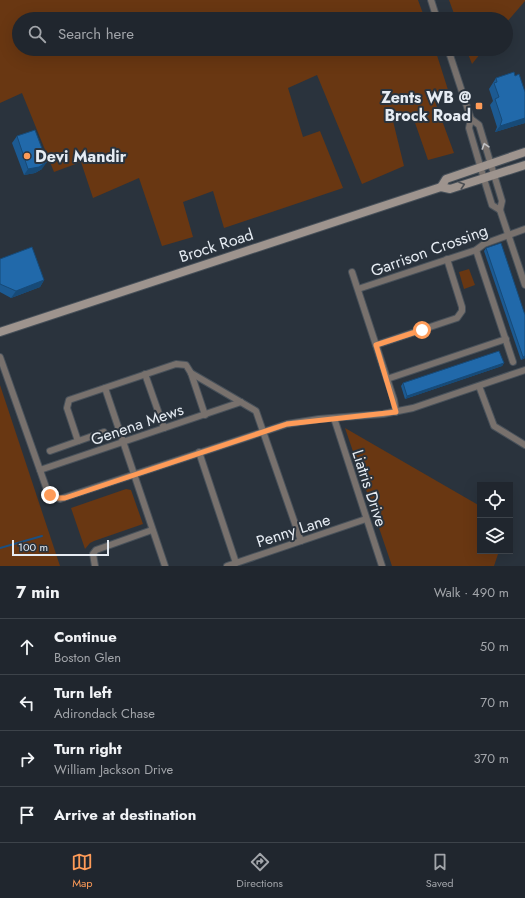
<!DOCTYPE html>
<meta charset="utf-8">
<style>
:root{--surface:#20262e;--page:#282e36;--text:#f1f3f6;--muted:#a2a5aa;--line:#3d434a;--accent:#fe9b58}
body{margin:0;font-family:Jost,sans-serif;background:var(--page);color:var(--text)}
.controls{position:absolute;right:12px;bottom:12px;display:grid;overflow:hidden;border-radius:0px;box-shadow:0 4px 16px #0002}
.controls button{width:36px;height:36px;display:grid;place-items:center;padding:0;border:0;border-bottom:1px solid var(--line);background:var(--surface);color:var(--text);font:20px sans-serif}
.scale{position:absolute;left:12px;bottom:10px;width:97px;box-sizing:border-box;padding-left:4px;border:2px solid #e6ecf3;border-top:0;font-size:11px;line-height:14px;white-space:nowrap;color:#e6ecf3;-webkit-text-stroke:3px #2a333d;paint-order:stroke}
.stop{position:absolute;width:12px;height:12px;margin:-9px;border:3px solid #fe9b58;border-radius:50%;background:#fff}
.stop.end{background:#fe9b58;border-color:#fff;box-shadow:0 1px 4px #0008}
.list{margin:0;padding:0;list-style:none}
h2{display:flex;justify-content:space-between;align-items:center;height:52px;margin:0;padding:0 16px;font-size:17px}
h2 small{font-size:13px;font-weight:400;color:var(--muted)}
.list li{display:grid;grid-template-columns:26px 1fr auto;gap:12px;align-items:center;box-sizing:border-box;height:56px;padding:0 16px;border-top:1px solid var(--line)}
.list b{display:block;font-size:15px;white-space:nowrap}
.list p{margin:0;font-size:13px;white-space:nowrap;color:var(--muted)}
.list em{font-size:13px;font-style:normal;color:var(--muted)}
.icon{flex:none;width:22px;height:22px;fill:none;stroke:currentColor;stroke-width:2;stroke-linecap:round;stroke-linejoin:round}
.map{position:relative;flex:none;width:525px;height:566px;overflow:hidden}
.search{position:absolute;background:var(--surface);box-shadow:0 4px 16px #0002;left:12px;right:12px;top:12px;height:44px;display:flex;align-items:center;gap:10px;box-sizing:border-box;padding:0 14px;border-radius:22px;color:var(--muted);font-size:15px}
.sheet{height:276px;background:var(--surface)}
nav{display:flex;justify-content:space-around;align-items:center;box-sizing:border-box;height:56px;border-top:1px solid var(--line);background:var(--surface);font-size:11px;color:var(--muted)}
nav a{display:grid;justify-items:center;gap:2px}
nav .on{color:var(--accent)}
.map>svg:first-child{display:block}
.green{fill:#693712}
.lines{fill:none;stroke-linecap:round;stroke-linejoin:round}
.stream{stroke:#1b5082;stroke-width:2}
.street-casing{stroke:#48515a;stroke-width:8}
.secondary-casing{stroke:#48515a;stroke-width:10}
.street{stroke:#78716d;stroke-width:6}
.secondary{stroke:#9e948e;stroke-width:8}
.wall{fill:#1c5a92}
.shaded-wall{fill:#174a77}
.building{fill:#2169aa;stroke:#174a77}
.oneway{stroke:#c0c1c4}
.oneway2{stroke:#4d5055}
.route{stroke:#fe9b58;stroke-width:5}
.poi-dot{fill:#fe9b58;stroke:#2a333d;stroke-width:1.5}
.labels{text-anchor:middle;stroke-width:4;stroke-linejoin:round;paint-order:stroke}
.poi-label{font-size:16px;font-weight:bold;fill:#e6ecf3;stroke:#2a333d;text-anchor:end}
.street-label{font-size:16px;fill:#e6ecf3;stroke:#2a333d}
</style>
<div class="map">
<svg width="525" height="566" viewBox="0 0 525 566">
<rect width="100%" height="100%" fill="#2a333d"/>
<g class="green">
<polygon points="0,0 418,0 425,19 19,19 19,49 435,49 449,93 433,96 454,153 428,160 413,117 393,121 404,166 362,184 317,75 288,88 303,137 320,131 343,188 224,228 213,191 183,202 193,237 162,246 139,178 93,198 81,162 54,172 22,93 0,103"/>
<polygon points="449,0 525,0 525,1 506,23 506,19 456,19"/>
<polygon points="466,49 484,49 472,64"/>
<polygon points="469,269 475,285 464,289 459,272"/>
<polygon points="0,385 60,566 0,566"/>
<polygon points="345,428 480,506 480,551 499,551 494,566 392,566"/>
<polygon points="126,489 131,490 143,524 94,541 90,543 85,549 71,508"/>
</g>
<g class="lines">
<polyline class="stream" points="0,548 42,536"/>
<defs>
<g id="street">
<polyline points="431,0 437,19"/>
<polyline points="448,49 471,119 479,125 502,201 500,210 525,285"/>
<polyline points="471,119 469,128 484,179 492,205 500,210"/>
<polyline points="476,250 513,362"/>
<polyline points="352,272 394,400 396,412"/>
<polyline points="358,289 476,250 484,244 525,229"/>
<polyline points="376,345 457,318 462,311 462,307 447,259"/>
<polyline points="0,357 47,490 50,495 60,499 287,424 319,419 383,414 413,408 525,370"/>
<polyline points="191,373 256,411 301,541"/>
<polyline points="145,374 164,428"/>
<polyline points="387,379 506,339"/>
<polyline points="479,386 494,426 525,445"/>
<polyline points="105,388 165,566"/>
<polyline points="334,418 382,566"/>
<polyline points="78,441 67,408 69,400 176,364 186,365 191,373 205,415"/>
<polyline points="50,451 104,432"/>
<polyline points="199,452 236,563"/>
<polyline points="40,470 241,402"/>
<polyline points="95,566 93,554 96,550 152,530"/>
<polyline points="227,566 366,519"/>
</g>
<g id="secondary">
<polyline points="441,187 446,179 525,152"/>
<polyline points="0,332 441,187 450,189 525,165"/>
</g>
</defs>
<use href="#street" class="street-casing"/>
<use href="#secondary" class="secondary-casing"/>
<use href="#street" class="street"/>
<use href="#secondary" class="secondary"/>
</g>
<g class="wall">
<polygon points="515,76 525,92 525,123 495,132 497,127 490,105 493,101 489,89 496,78"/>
<polygon points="17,136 42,169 35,173 24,175 12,143"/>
<polygon points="486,248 525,315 525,358 521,360 484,251"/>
<polygon points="0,259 44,280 40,287 11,298 0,292"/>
<polygon points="504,363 502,366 405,399 401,386 403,383"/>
</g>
<g class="shaded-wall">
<polygon points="525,118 525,123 495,132 500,126"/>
<polygon points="47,162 42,169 35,173 24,175 28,169"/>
<polygon points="44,280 40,287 11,298 16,291"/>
<polygon points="525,356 525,358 521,360 523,357"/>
<polygon points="504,363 502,366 405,399 407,396"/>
</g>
<g class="building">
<polygon points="514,72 515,76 519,74 525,92 525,118 500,126 502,120 495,99 499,97 494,83 497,82 496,78"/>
<polygon points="35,130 47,162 39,167 28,169 17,136"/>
<polygon points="501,243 525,315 525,356 523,357 486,248"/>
<polygon points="32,247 44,280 16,291 0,284 0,259"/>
<polygon points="499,351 504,363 407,396 403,383"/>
</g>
<defs><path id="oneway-chevron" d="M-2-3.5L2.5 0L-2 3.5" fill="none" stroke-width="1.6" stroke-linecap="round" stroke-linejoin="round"/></defs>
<use class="oneway" href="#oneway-chevron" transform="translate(485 146) rotate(-107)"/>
<use class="oneway2" href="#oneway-chevron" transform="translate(462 185) rotate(-18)"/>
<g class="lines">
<polyline class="route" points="50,495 55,498 65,498 287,424 396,412 376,345 422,330"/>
</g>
<g class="poi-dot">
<rect x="475" y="102" width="8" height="8" rx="2"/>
<circle cx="27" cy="156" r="4"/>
</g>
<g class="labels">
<g class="poi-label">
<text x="471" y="103">Zents WB @<tspan x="471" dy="18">Brock Road</tspan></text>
<text x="35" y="162" text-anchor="start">Devi Mandir</text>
</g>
<g class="street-label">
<text transform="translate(216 245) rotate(-18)" y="6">Brock Road</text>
<text transform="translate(429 250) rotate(-20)" y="6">Garrison Crossing</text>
<text transform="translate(137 424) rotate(-19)" y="6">Genena Mews</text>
<text transform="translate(370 488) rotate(72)" y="6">Liatris Drive</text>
<text transform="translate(293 530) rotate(-18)" y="6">Penny Lane</text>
</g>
</g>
</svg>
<div class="controls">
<button><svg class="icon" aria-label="locate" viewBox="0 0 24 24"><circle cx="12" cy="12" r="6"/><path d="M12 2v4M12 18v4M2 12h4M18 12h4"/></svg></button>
<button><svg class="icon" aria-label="layers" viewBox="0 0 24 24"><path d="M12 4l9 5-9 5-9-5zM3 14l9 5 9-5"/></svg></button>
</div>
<div class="scale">100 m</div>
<div class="stop" style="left:422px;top:330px"></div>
<div class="stop end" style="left:50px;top:495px"></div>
<div class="search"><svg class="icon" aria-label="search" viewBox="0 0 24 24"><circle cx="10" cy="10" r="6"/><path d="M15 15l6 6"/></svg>Search here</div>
</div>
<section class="sheet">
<h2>7 min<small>Walk · 490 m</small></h2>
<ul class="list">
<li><svg class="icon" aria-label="ahead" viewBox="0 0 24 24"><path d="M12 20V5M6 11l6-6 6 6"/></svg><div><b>Continue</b><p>Boston Glen</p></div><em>50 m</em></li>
<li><svg class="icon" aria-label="left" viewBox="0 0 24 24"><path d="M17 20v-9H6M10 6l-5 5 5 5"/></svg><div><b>Turn left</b><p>Adirondack Chase</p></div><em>70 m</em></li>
<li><svg class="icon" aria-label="right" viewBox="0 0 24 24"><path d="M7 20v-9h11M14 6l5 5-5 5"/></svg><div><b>Turn right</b><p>William Jackson Drive</p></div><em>370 m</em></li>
<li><svg class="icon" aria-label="arrive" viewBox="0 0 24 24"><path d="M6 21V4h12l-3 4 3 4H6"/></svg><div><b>Arrive at destination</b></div></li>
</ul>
</section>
<nav>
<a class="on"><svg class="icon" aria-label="map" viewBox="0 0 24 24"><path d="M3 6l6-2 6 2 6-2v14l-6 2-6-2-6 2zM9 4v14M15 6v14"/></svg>Map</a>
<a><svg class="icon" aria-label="directions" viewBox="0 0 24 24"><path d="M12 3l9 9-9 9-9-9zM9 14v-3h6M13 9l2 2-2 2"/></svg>Directions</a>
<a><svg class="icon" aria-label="saved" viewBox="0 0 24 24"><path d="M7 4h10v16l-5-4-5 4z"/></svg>Saved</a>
</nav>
